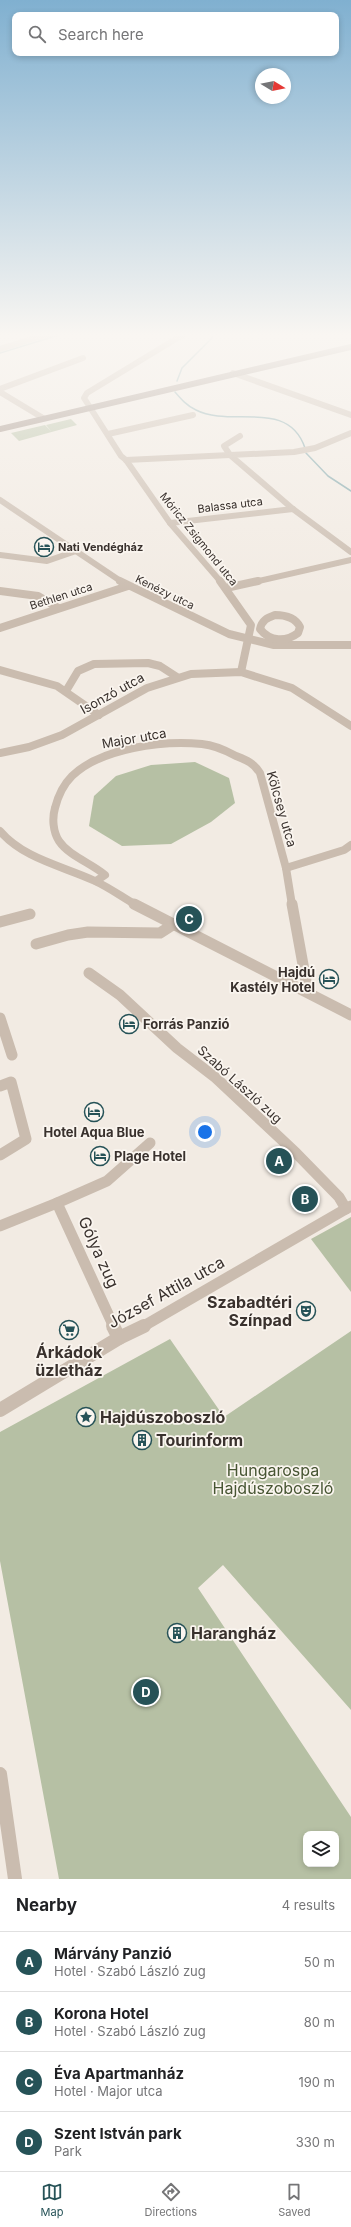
<!DOCTYPE html>
<meta charset="utf-8">
<style>
:root{--surface:#fff;--page:#f6f6f6;--text:#202124;--muted:#757577;--line:#e0e0e0;--accent:#265257}
body{margin:0;font-family:Inter,sans-serif;background:var(--page);color:var(--text)}
.controls{position:absolute;right:12px;bottom:12px;display:grid;overflow:hidden;border-radius:8px;box-shadow:0 2px 6px #0003}
.controls button{width:36px;height:36px;display:grid;place-items:center;padding:0;border:0;border-bottom:1px solid var(--line);background:var(--surface);color:var(--text);font:20px sans-serif}
.compass{position:absolute;left:255px;top:68px;width:36px;height:36px;border-radius:50%;background:var(--surface);box-shadow:0 2px 6px #0003;rotate:100deg}
.you{position:absolute;left:205px;top:1132px;width:14px;height:14px;margin:-10px;border:3px solid #fff;border-radius:50%;background:#1a73e8;box-shadow:0 0 0 6px #1a73e833}
.badge{display:grid;place-items:center;width:26px;height:26px;border-radius:50%;background:var(--accent);color:#fff;font-size:13px;font-weight:700}
.pin{position:absolute;translate:-50% -50%;border:2px solid #fff;box-shadow:0 1px 4px #0006}
.list{margin:0;padding:0;list-style:none}
h2{display:flex;justify-content:space-between;align-items:center;height:52px;margin:0;padding:0 16px;font-size:17px}
h2 small{font-size:13px;font-weight:400;color:var(--muted)}
.list li{display:grid;grid-template-columns:26px 1fr auto;gap:12px;align-items:center;box-sizing:border-box;height:60px;padding:0 16px;border-top:1px solid var(--line)}
.list b{display:block;font-size:15px;white-space:nowrap}
.list p{margin:0;font-size:13px;white-space:nowrap;color:var(--muted)}
.list em{font-size:13px;font-style:normal;color:var(--muted)}
.icon{flex:none;width:22px;height:22px;fill:none;stroke:currentColor;stroke-width:2;stroke-linecap:round;stroke-linejoin:round}
.map{position:relative;flex:none;width:351px;height:1879px;overflow:hidden}
.search{position:absolute;background:var(--surface);box-shadow:0 2px 6px #0003;left:12px;right:12px;top:12px;height:44px;display:flex;align-items:center;gap:10px;box-sizing:border-box;padding:0 14px;border-radius:8px;color:var(--muted);font-size:15px}
.sheet{height:292px;background:var(--surface)}
nav{display:flex;justify-content:space-around;align-items:center;box-sizing:border-box;height:56px;border-top:1px solid var(--line);background:var(--surface);font-size:11px;color:var(--muted)}
nav a{display:grid;justify-items:center;gap:2px}
nav .on{color:var(--accent)}
.map>svg:first-child{display:block}
.green{fill:#b6c0a4;fill-rule:evenodd}
.lines{fill:none;stroke-linecap:round;stroke-linejoin:round}
.stream{stroke:#84a9ad;stroke-width:1.5}
.minor-far3{stroke:#cabcaf;stroke-width:6}
.minor-far2{stroke:#cabcaf;stroke-width:8}
.minor-far1{stroke:#cabcaf;stroke-width:11}
.minor{stroke:#cabcaf;stroke-width:14}
.tertiary{stroke:#cabcaf;stroke-width:14}
.secondary{stroke:#9d8c81;stroke-width:6}
.labels{text-anchor:middle;stroke-width:3.5;stroke-linejoin:round;paint-order:stroke}
.far-street-label{font-size:11px;fill:#39312d;stroke:#faf5ef}
.far-poi-label{font-size:11px;font-weight:bold;fill:#39312d;stroke:#faf5ef;text-anchor:start}
.street-label{font-size:13px;fill:#39312d;stroke:#faf5ef}
.poi-label{font-size:13px;font-weight:bold;fill:#39312d;stroke:#faf5ef;text-anchor:start}
.near-street-label{font-size:16px;fill:#39312d;stroke:#faf5ef}
.near-poi-label{font-size:16px;font-weight:bold;fill:#39312d;stroke:#faf5ef;text-anchor:start}
.near-park-label{font-size:16px;fill:#475533;stroke:#faf5ef}
</style>
<div class="map">
<svg width="351" height="1879" viewBox="0 0 351 1879">
<rect width="100%" height="100%" fill="#f2ebe3"/>
<g class="green">
<polygon points="71,419 77,425 19,441 11,433 45,425 51,431 46,425"/>
<polygon points="195,762 229,778 235,803 211,822 171,844 122,846 89,826 94,796 116,776 151,765"/>
<polygon points="351,1217 351,1292 311,1239"/>
<path d="M351,1331V1710L223,1565L198,1588L351,1817V1879H59L0,1561V1432L170,1339L224,1417ZM306,1834H336V1864H306Z"/>
</g>
<g class="lines">
<g class="stream">
<polyline points="0,353 62,334"/>
<polyline points="177,381 182,368 212,338 213,334"/>
<path d="M175,392C181,399 187,406 196,410C231,428 288,398 305,448"/>
<polyline points="306,453 328,476 351,491"/>
</g>
<g class="minor-far3">
<polyline points="184,334 87,393 84,398 121,456 126,460 170,523 221,582"/>
<polyline points="0,349 48,334"/>
<polyline points="233,373 351,415"/>
<polyline points="0,389 83,358"/>
<polyline points="0,392 43,418"/>
<polyline points="108,434 193,415"/>
<polyline points="240,436 224,446 230,455 293,509 351,552"/>
<polyline points="126,460 294,452 315,448 351,433"/>
<polyline points="0,500 122,582"/>
<polyline points="170,523 293,509"/>
<polyline points="0,555 47,561 76,551"/>
<polyline points="254,582 351,560"/>
</g>
<g class="minor-far2">
<polyline points="120,581 229,634 274,645 351,645"/>
<polyline points="220,581 251,625 241,672"/>
<polyline points="226,588 258,581"/>
<polyline points="0,591 38,596 58,608"/>
<path d="M275,615C285,615 295,617 300,627L298,633C286,642 270,642 260,629C262,620 267,618 275,615Z"/>
<polyline points="0,628 128,586"/>
<polyline points="0,670 57,686 99,715"/>
<polyline points="66,691 78,671 94,664 148,663 160,666 177,677"/>
<polyline points="0,753 29,747 62,735 147,688 191,674 241,672 292,688 351,726"/>
<path d="M0,831C24,859 63,866 95,881C110,888 122,897 136,905"/>
<polyline points="286,868 344,850 351,845"/>
<path d="M96,881L105,875C91,863 69,856 59,841C53,832 52,818 55,808C58,796 62,786 72,776C101,748 163,740 202,744C214,745 225,750 236,756C246,760 254,763 260,773L286,868L292,905"/>
</g>
<g class="minor-far1">
<polyline points="134,904 351,1015"/>
<polyline points="292,904 308,992"/>
<polyline points="0,922 30,914"/>
<polyline points="36,944 68,935 88,932 160,933 174,924"/>
<polyline points="89,973 120,995 177,1048 216,1078 296,1153 339,1197 346,1209"/>
<polyline points="0,1018 12,1055"/>
<polyline points="0,1086 11,1082 26,1139 0,1155"/>
<polyline points="57,1203 107,1181 150,1143"/>
<polyline points="0,1226 57,1203 114,1327"/>
<polyline points="142,1327 351,1206"/>
</g>
<g class="minor">
<polyline points="113,1326 119,1338"/>
<polyline points="0,1410 119,1338 144,1326"/>
</g>
<polyline class="tertiary" points="0,1774 15,1879"/>
<polyline class="secondary" points="0,429 351,347"/>
</g>
<linearGradient id="sky" x2="0" y2="1"><stop stop-color="#80b0d0"/><stop offset="0.56" stop-color="#f9f6f2"/><stop offset="1" stop-color="#f9f6f2" stop-opacity="0"/></linearGradient>
<rect width="351" height="598" fill="url(#sky)"/>
<defs>
<symbol id="hotel-ring" viewBox="-11 -11 22 22"><circle r="9.5" fill="#faf5ef" stroke="#265257" stroke-width="1.5"/><path d="M-6-4.5h1.5V1H6V5H4.5V3h-9V5H-6ZM-4 0a1.8 1.8 0 1 1 3.6 0ZM.5 0V-2.5h3Q6-2.5 6 0Z" fill="#265257"/></symbol>
<symbol id="theatre-ring" viewBox="-11 -11 22 22"><circle r="9.5" fill="#faf5ef" stroke="#265257" stroke-width="1.5"/><path d="M-5-5.5Q0-4 5-5.5V0Q5 5 0 6Q-5 5-5 0ZM-3.3-2.5H-1v1.5H-3.3ZM1-2.5H3.3v1.5H1ZM-2.8 1Q0 5.5 2.8 1Z" fill="#265257"/></symbol>
<symbol id="supermarket-ring" viewBox="-11 -11 22 22"><circle r="9.5" fill="#faf5ef" stroke="#265257" stroke-width="1.5"/><path d="M-6-5.5h2.5l.6 2H6L4.5 2H-2.5L-4.4-4H-6ZM-1.5 3.2a1.3 1.3 0 1 0 .1 0ZM3 3.2a1.3 1.3 0 1 0 .1 0Z" fill="#265257"/></symbol>
<symbol id="sight-ring" viewBox="-11 -11 22 22"><circle r="9.5" fill="#faf5ef" stroke="#265257" stroke-width="1.5"/><path d="M0-6L1.8-2.2L6-1.7L2.9 1.2L3.7 5.4L0 3.3L-3.7 5.4L-2.9 1.2L-6-1.7L-1.8-2.2Z" fill="#265257"/></symbol>
<symbol id="building-ring" viewBox="-11 -11 22 22"><circle r="9.5" fill="#faf5ef" stroke="#265257" stroke-width="1.5"/><path d="M-4-6H4V6H1V3H-1V6H-4ZM-2.5-4.3h1.7v1.8h-1.7ZM.8-4.3h1.7v1.8H.8ZM-2.5-1h1.7V.8h-1.7ZM.8-1h1.7V.8H.8Z" fill="#265257"/></symbol>
</defs>
<g fill-rule="evenodd">
<use href="#hotel-ring" x="33" y="536" width="22" height="22"/>
<use href="#hotel-ring" x="318" y="968" width="22" height="22"/>
<use href="#hotel-ring" x="118" y="1013" width="22" height="22"/>
<use href="#hotel-ring" x="83" y="1101" width="22" height="22"/>
<use href="#hotel-ring" x="89" y="1145" width="22" height="22"/>
<use href="#theatre-ring" x="295" y="1300" width="22" height="22"/>
<use href="#supermarket-ring" x="58" y="1319" width="22" height="22"/>
<use href="#sight-ring" x="75" y="1406" width="22" height="22"/>
<use href="#building-ring" x="131" y="1429" width="22" height="22"/>
<use href="#building-ring" x="166" y="1622" width="22" height="22"/>
</g>
<g class="labels">
<g class="far-street-label">
<text transform="translate(230 505) rotate(-7)" y="4">Balassa utca</text>
<text transform="translate(199 539) rotate(51)" y="4">Móricz Zsigmond utca</text>
<text transform="translate(165 592) rotate(26)" y="4">Kenézy utca</text>
<text transform="translate(61 596) rotate(-18)" y="4">Bethlen utca</text>
</g>
<g class="far-poi-label">
<text x="58" y="551">Nati Vendégház</text>
</g>
<g class="street-label">
<text transform="translate(112 693) rotate(-29)" y="5">Isonzó utca</text>
<text transform="translate(134 738) rotate(-10)" y="5">Major utca</text>
<text transform="translate(282 809) rotate(74)" y="5">Kölcsey utca</text>
<text transform="translate(240 1084) rotate(42)" y="5">Szabó László zug</text>
</g>
<g class="poi-label">
<text x="315" y="977" text-anchor="end">Hajdú<tspan x="315" dy="15">Kastély Hotel</tspan></text>
<text x="143" y="1029">Forrás Panzió</text>
<text x="94" y="1137" text-anchor="middle">Hotel Aqua Blue</text>
<text x="114" y="1161">Plage Hotel</text>
</g>
<g class="near-street-label">
<text transform="translate(99 1252) rotate(66)" y="6">Gólya zug</text>
<text transform="translate(166 1292) rotate(-29)" y="6">József Attila utca</text>
</g>
<g class="near-poi-label">
<text x="292" y="1308" text-anchor="end">Szabadtéri<tspan x="292" dy="18">Színpad</tspan></text>
<text x="69" y="1358" text-anchor="middle">Árkádok<tspan x="69" dy="18">üzletház</tspan></text>
<text x="100" y="1423">Hajdúszoboszló</text>
<text x="156" y="1446">Tourinform</text>
<text x="191" y="1639">Harangház</text>
</g>
<g class="near-park-label">
<text x="273" y="1476">Hungarospa<tspan x="273" dy="18">Hajdúszoboszló</tspan></text>
</g>
</g>
</svg>
<div class="controls">
<button><svg class="icon" aria-label="layers" viewBox="0 0 24 24"><path d="M12 4l9 5-9 5-9-5zM3 14l9 5 9-5"/></svg></button>
</div>
<svg class="compass" viewBox="-18 -18 36 36"><path d="M0-13l5 13h-10z" fill="#e53935"/><path d="M0 13l5-13h-10z" fill="#757577"/></svg>
<div class="you"></div>
<div class="pin badge" style="left:279px;top:1161px">A</div>
<div class="pin badge" style="left:305px;top:1199px">B</div>
<div class="pin badge" style="left:189px;top:919px">C</div>
<div class="pin badge" style="left:146px;top:1692px">D</div>
<div class="search"><svg class="icon" aria-label="search" viewBox="0 0 24 24"><circle cx="10" cy="10" r="6"/><path d="M15 15l6 6"/></svg>Search here</div>
</div>
<section class="sheet">
<h2>Nearby<small>4 results</small></h2>
<ul class="list">
<li><span class="badge">A</span><div><b>Márvány Panzió</b><p>Hotel · Szabó László zug</p></div><em>50 m</em></li>
<li><span class="badge">B</span><div><b>Korona Hotel</b><p>Hotel · Szabó László zug</p></div><em>80 m</em></li>
<li><span class="badge">C</span><div><b>Éva Apartmanház</b><p>Hotel · Major utca</p></div><em>190 m</em></li>
<li><span class="badge">D</span><div><b>Szent István park</b><p>Park</p></div><em>330 m</em></li>
</ul>
</section>
<nav>
<a class="on"><svg class="icon" aria-label="map" viewBox="0 0 24 24"><path d="M3 6l6-2 6 2 6-2v14l-6 2-6-2-6 2zM9 4v14M15 6v14"/></svg>Map</a>
<a><svg class="icon" aria-label="directions" viewBox="0 0 24 24"><path d="M12 3l9 9-9 9-9-9zM9 14v-3h6M13 9l2 2-2 2"/></svg>Directions</a>
<a><svg class="icon" aria-label="saved" viewBox="0 0 24 24"><path d="M7 4h10v16l-5-4-5 4z"/></svg>Saved</a>
</nav>
